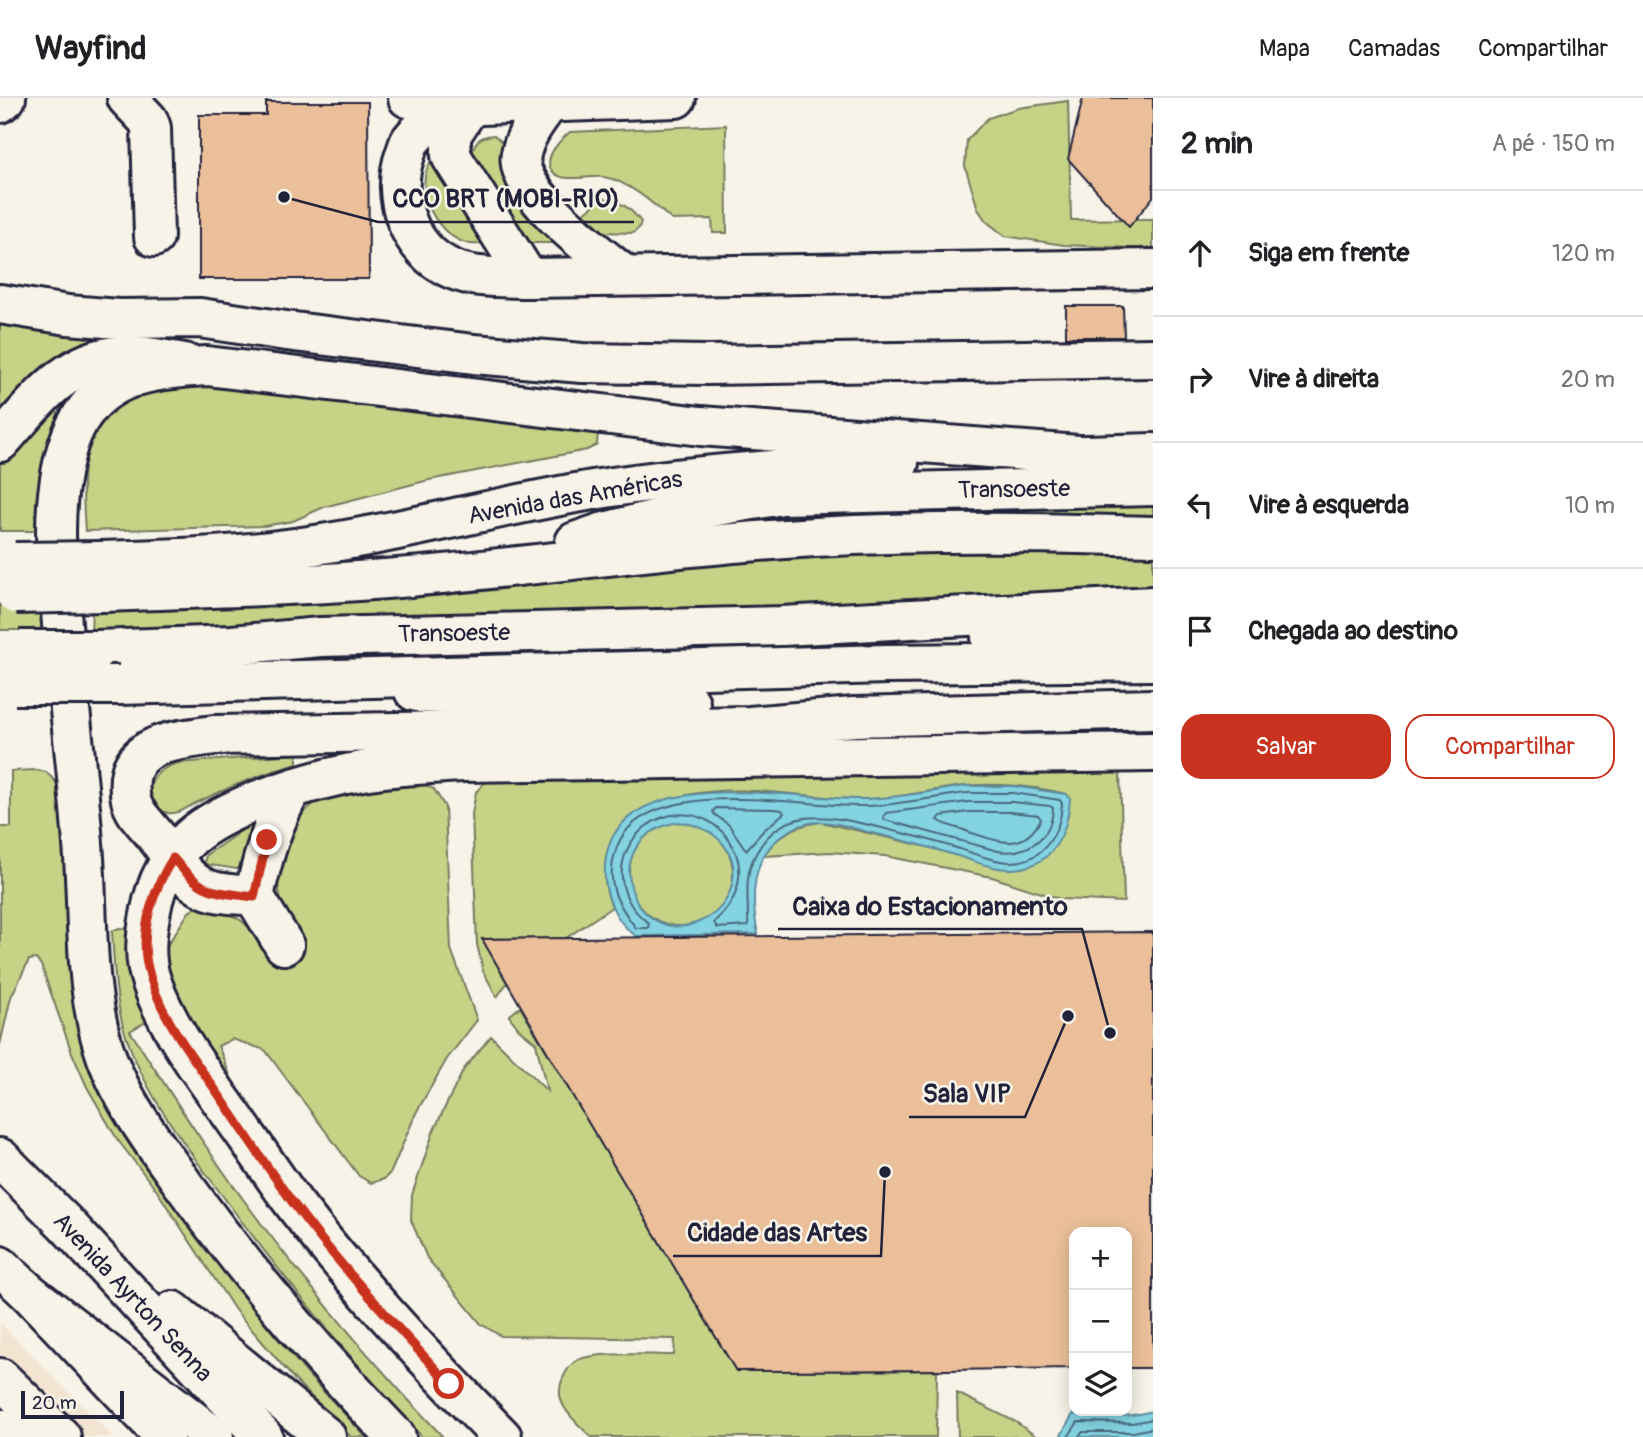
<!DOCTYPE html>
<html lang="pt">
<meta charset="utf-8">
<style>
:root{--surface:#fff;--page:#f6f6f6;--text:#202124;--muted:#757577;--line:#e0e0e0;--accent:#c8321e}
body{margin:0;font-family:Pangolin,sans-serif;background:var(--page);color:var(--text)}
.controls{position:absolute;right:21px;bottom:21px;display:grid;overflow:hidden;border-radius:14px;box-shadow:0 4px 18px #0003}
.controls button{width:63px;height:63px;display:grid;place-items:center;padding:0;border:0;border-bottom:2px solid var(--line);background:var(--surface);color:var(--text);font:35px sans-serif}
.scale{position:absolute;left:21px;bottom:18px;width:103px;box-sizing:border-box;padding-left:7px;border:4px solid #22223b;border-top:0;font-size:19px;line-height:24px;white-space:nowrap;color:#22223b;-webkit-text-stroke:5px #f7f3e8;paint-order:stroke}
.stop{position:absolute;width:21px;height:21px;margin:-16px;border:5px solid #c8321e;border-radius:50%;background:#fff}
.stop.end{background:#c8321e;border-color:#fff;box-shadow:0 2px 7px #0008}
.list{margin:0;padding:0;list-style:none}
h2{display:flex;justify-content:space-between;align-items:center;height:91px;margin:0;padding:0 28px;font-size:30px}
h2 small{font-size:23px;font-weight:400;color:var(--muted)}
.list li{display:grid;grid-template-columns:46px 1fr auto;gap:21px;align-items:center;box-sizing:border-box;height:126px;padding:0 28px;border-top:2px solid var(--line)}
.list b{display:block;font-size:26px;white-space:nowrap}
.list em{font-size:23px;font-style:normal;color:var(--muted)}
.actions{display:flex;gap:14px;padding:21px 28px}
.actions a{flex:1;padding:16px 0;border:2px solid var(--accent);border-radius:21px;text-align:center;font-size:24px;color:var(--accent)}
.actions .main{background:var(--accent);color:#fff}
.icon{flex:none;width:38px;height:38px;fill:none;stroke:currentColor;stroke-width:2;stroke-linecap:round;stroke-linejoin:round}
.map{position:relative;flex:none;width:1153px;height:1339px;overflow:hidden}
header{display:flex;align-items:center;gap:42px;box-sizing:border-box;height:98px;padding:0 35px;background:var(--surface);border-bottom:2px solid var(--line)}
header strong{font-size:33px}
nav{display:flex;gap:38px;margin-inline-start:auto;font-size:24px}
main{display:flex}
aside{flex:1;background:var(--surface)}
.map>svg:first-child{display:block}
.built{fill:#f3e3d1}
.green{fill:#c6d386;stroke:#747a60;stroke-width:2}
.water{fill:#84d3e2;stroke:#5d8c9f;stroke-width:2;fill-rule:evenodd}
.lines{fill:none;stroke-linecap:round;stroke-linejoin:round}
.shore{stroke:#49697e;stroke-width:2}
.building{fill:#ebbf9a;stroke:#22223b;stroke-width:2}
.minor-casing{stroke:#22223b;stroke-width:44}
.major-casing{stroke:#22223b;stroke-width:44}
.highway-casing{stroke:#22223b;stroke-width:44}
.minor{stroke:#f7f3e8;stroke-width:38}
.major{stroke:#f7f3e8;stroke-width:38}
.highway{stroke:#f7f3e8;stroke-width:38}
.minor-bridge-casing{stroke:#22223b;stroke-width:44;stroke-linecap:butt}
.highway-bridge-casing{stroke:#22223b;stroke-width:44;stroke-linecap:butt}
.minor-bridge{stroke:#f7f3e8;stroke-width:38}
.highway-bridge{stroke:#f7f3e8;stroke-width:38}
.route{stroke:#c8321e;stroke-width:9}
.labels{text-anchor:middle;stroke-width:5;stroke-linejoin:round;paint-order:stroke}
.street-label{font-size:24px;fill:#22223b;stroke:#f7f3e8}
.leader{fill:none;stroke:#22223b;stroke-width:2.5}
.callout-dot{fill:#22223b;stroke:#f7f3e8;stroke-width:2.5}
.callout-label{font-size:26px;text-anchor:middle;font-weight:bold;fill:#22223b;stroke:#f7f3e8;stroke-width:5;stroke-linejoin:round;paint-order:stroke}
</style>
<header>
<strong>Wayfind</strong>
<nav><a>Mapa</a><a>Camadas</a><a>Compartilhar</a></nav>
</header>
<main>
<div class="map">
<svg width="1153" height="1339" viewBox="0 0 1153 1339">
<rect width="100%" height="100%" fill="#f7f3e8"/>
<filter id="ink" filterUnits="userSpaceOnUse"><feTurbulence type="fractalNoise" baseFrequency=".0143" numOctaves="2"/><feDisplacementMap in="SourceGraphic" scale="14" xChannelSelector="R" yChannelSelector="G"/><feConvolveMatrix kernelMatrix="1 2 1 2 8 2 1 2 1" color-interpolation-filters="sRGB"/></filter>
<g filter="url(#ink)">
<polygon class="built" points="0,1225 113,1339 0,1339"/>
<g class="green">
<polygon points="1068,3 1071,122 1153,121 1153,151 1064,147 1005,138 986,123 978,111 965,68 967,42 988,20 1018,10"/>
<path d="M726,27L727,135H713L712,121L672,122C654,106 627,82 603,79C589,77 565,85 554,75C540,62 560,42 570,34Z"/>
<path d="M494,37L502,44L505,51L563,145H526L472,62C472,45 478,38 494,37Z"/>
<path d="M431,63L437,65L484,145C446,155 409,96 431,63Z"/>
<path d="M603,100C620,103 631,110 641,124L639,130L633,135L604,134L584,115Z"/>
<polygon points="0,220 108,240 0,323"/>
<path d="M170,282L594,331L598,335L597,347L587,352L429,382L324,409L293,423L264,428L85,433C82,385 76,329 123,299C136,291 155,288 170,282Z"/>
<polygon points="48,313 55,313 64,319 45,428 37,433 0,433 0,363"/>
<polygon points="1153,397 1153,424 783,428 781,416 811,409"/>
<polygon points="1153,447 1153,498 91,541 92,504 652,460"/>
<polygon points="0,505 44,506 44,532 0,532"/>
<path d="M297,656V665C262,676 228,689 194,706C186,710 177,717 168,715C159,713 152,704 149,696C151,677 161,670 178,665Z"/>
<polygon points="37,672 46,674 59,687 153,1074 225,1175 269,1230 310,1279 366,1339 351,1339 294,1281 235,1212 157,1093 117,1041 87,989 72,955 41,867 36,861 29,862 11,899 0,947 0,729 11,729 11,673"/>
<path d="M1120,674L1124,804L1060,801L992,779L885,758L829,754L763,758C778,737 795,727 821,724L928,749L995,769L1066,696C1034,688 998,685 965,688C931,691 898,701 864,701C805,701 742,684 683,698C671,701 659,708 649,713C627,723 616,728 608,752C603,771 604,791 612,809L566,840L483,841L507,885L497,899L483,873L477,846L472,716L476,694L485,684L491,682Z"/>
<path d="M421,685L434,691L445,709L451,851L477,922L447,961L416,1015L391,1074L384,1081L371,1085L359,1078L265,952L232,941L218,948L235,989L183,909L171,881L165,860L168,846L189,814L198,808C238,816 246,820 266,856L297,840L281,805L276,775L296,721L317,703L336,692Z"/>
<circle cx="681" cy="776" r="52"/>
<polygon points="247,729 252,730 252,733 243,768 237,771 204,766 206,757"/>
<path d="M119,830L130,831L152,920L130,933C173,999 215,1065 263,1128C319,1201 379,1272 443,1339H422C350,1260 282,1179 219,1093C182,1043 140,989 123,928C115,898 114,864 112,833Z"/>
<path d="M520,909L736,1273L937,1272L936,1339H591C575,1323 551,1305 563,1280C566,1273 570,1267 576,1263C592,1253 654,1257 674,1257L675,1241L501,1238L481,1226L427,1160L411,1122L412,1097L434,1032L447,1005L464,971L491,938L547,993L536,945L519,931L509,918Z"/>
<polygon points="957,1295 1016,1324 1037,1339 958,1339"/>
</g>
<g class="water">
<path d="M966,688H1013L1066,696L1070,700C1068,734 1053,769 1013,771C995,772 977,764 961,759C930,749 899,741 868,734C853,730 837,724 821,724C801,724 783,734 770,749C750,773 752,807 758,836L636,838C614,823 603,794 605,768C612,660 798,703 866,701C899,700 933,693 966,688ZM678,724C714,728 744,754 730,793C725,807 715,817 701,823C634,854 591,741 678,724Z"/>
<path d="M1153,1313V1339H1060L1073,1316C1100,1320 1126,1320 1153,1313Z"/>
</g>
<g class="lines">
<g class="shore">
<path d="M967,695H1013L1060,702L1062,706C1061,734 1043,764 1011,764C994,764 976,756 960,751C934,743 908,736 882,730C832,718 778,703 752,764C744,784 749,807 748,828L717,830L714,824C779,768 705,684 645,729C632,740 624,754 622,770C620,793 631,813 649,825L648,830H636C616,804 605,785 616,752C640,673 805,710 867,708C900,707 934,699 967,695Z"/>
<path d="M968,704H1012L1050,708L1053,710C1052,741 1026,757 998,753L885,722L883,719L886,715Z"/>
<polygon points="716,710 774,711 782,712 784,715 763,733 746,752 729,727 714,716 713,713"/>
<path d="M968,714H1011L1038,717L1041,721C1023,756 998,743 969,734C959,730 946,728 938,722L941,718Z"/>
<polyline points="1068,1339 1078,1324 1132,1325 1153,1321"/>
<polyline points="1078,1339 1083,1334 1133,1334 1153,1330"/>
</g>
</g>
<g class="building">
<polygon points="1083,0 1153,0 1153,99 1129,129 1068,61"/>
<polygon points="266,4 368,4 369,181 199,181 199,17 266,17"/>
<polygon points="1066,208 1123,208 1124,239 1066,239"/>
<polygon points="1153,834 1153,1270 1127,1270 1127,1134 1074,1134 1074,1270 948,1272 736,1273 582,1014 482,841"/>
</g>
<g class="lines">
<defs>
<g id="minor">
<polyline points="127,0 148,22 151,30 154,139"/>
<polyline points="408,0 454,8 676,0"/>
<path d="M550,4C538,20 525,36 521,56C513,93 597,155 624,177"/>
<path d="M454,8C439,18 423,27 411,42C408,46 407,52 405,57C390,99 409,153 452,171C475,181 503,179 528,180L1153,171"/>
<polyline points="470,8 451,37 451,58 528,180"/>
<polyline points="0,206 68,217 119,221 200,220 286,233 474,256 582,265 707,267 1153,260"/>
<path d="M0,344C31,310 61,267 109,259C134,255 160,261 184,265"/>
<polyline points="575,444 601,435 693,412 782,397 1153,388"/>
<path d="M104,494C206,490 308,488 410,479C545,467 679,447 815,439C927,433 1041,434 1153,438"/>
<polyline points="991,540 1153,537"/>
<polyline points="96,552 232,547 320,539 782,528 1153,508"/>
<polyline points="414,593 422,595 690,605"/>
<path d="M254,798C237,796 217,797 202,789C183,779 171,757 158,741C151,731 141,722 135,712C129,702 129,691 130,680C135,642 185,642 214,637L750,628L854,619L1153,611"/>
<path d="M284,847L254,798C263,759 272,725 292,691"/>
<polyline points="0,1280 61,1339"/>
<polyline points="0,1331 54,1332"/>
<path d="M502,1339C429,1265 358,1189 295,1107C277,1083 260,1057 243,1033C212,988 170,937 152,885C143,861 146,836 151,812C156,784 170,758 191,739C229,706 318,680 368,672C398,667 431,666 462,664L1153,654"/>
</g>
<polyline id="major" points="0,1168 28,1194 165,1339"/>
<g id="highway">
<polyline points="0,5 6,0"/>
<polyline points="1054,358 1153,355"/>
<path d="M100,463C174,461 248,458 322,446C413,432 502,407 593,392C693,376 797,369 899,365"/>
<polyline points="119,587 887,566 1153,563"/>
<polyline points="0,1060 68,1128 263,1339"/>
<polyline points="28,1194 214,1339"/>
<polyline points="173,1213 326,1339"/>
<path d="M396,1339C320,1260 247,1175 183,1086C155,1047 124,1006 107,960C83,893 89,816 83,746C77,663 65,581 60,498C59,477 56,455 56,434C56,397 62,342 86,312C115,274 162,271 207,268L701,328L1078,357"/>
</g>
</defs>
<use href="#minor" class="minor-casing"/>
<use href="#major" class="major-casing"/>
<use href="#highway" class="highway-casing"/>
<use href="#minor" class="minor"/>
<use href="#major" class="major"/>
<use href="#highway" class="highway"/>
<defs>
<g id="minor-bridge">
<polyline points="16,496 104,494"/>
<polyline points="19,552 96,552"/>
</g>
<g id="highway-bridge">
<polyline points="15,464 100,463"/>
<polyline points="15,587 119,587"/>
</g>
</defs>
<use href="#minor-bridge" class="minor-bridge-casing"/>
<use href="#highway-bridge" class="highway-bridge-casing"/>
<use href="#minor-bridge" class="minor-bridge"/>
<use href="#highway-bridge" class="highway-bridge"/>
</g>
</g>
<g class="lines" filter="url(#ink)">
<path class="route" d="M267,742L254,799C210,793 203,796 173,760C154,790 140,830 147,866C157,916 193,959 221,1000C245,1035 268,1071 293,1105C340,1169 396,1227 449,1286"/>
</g>
<g class="labels">
<g class="street-label">
<text transform="translate(1014 391) rotate(-1)" y="8">Transoeste</text>
<text transform="translate(575 399) rotate(-10)" y="8">Avenida das Américas</text>
<text transform="translate(454 535) rotate(-1)" y="8">Transoeste</text>
<text transform="translate(133 1199) rotate(47)" y="8">Avenida Ayrton Senna</text>
</g>
</g>
<path class="leader" d="M284 99L378 124H634M1110 935L1082 831H778M1068 918L1025 1019H909M885 1074L881 1158H673"/>
<g class="callout-dot">
<circle cx="284" cy="99" r="7"/>
<circle cx="1110" cy="935" r="7"/>
<circle cx="1068" cy="918" r="7"/>
<circle cx="885" cy="1074" r="7"/>
</g>
<g class="callout-label">
<text x="506" y="109">CCO BRT (MOBI-RIO)</text>
<text x="930" y="817">Caixa do Estacionamento</text>
<text x="967" y="1004">Sala VIP</text>
<text x="777" y="1143">Cidade das Artes</text>
</g>
</svg>
<div class="controls">
<button>+</button>
<button>−</button>
<button><svg class="icon" aria-label="layers" viewBox="0 0 24 24"><path d="M12 4l9 5-9 5-9-5zM3 14l9 5 9-5"/></svg></button>
</div>
<div class="scale">20 m</div>
<div class="stop" style="left:449px;top:1286px"></div>
<div class="stop end" style="left:267px;top:742px"></div>
</div>
<aside>
<h2>2 min<small>A pé · 150 m</small></h2>
<ul class="list">
<li><svg class="icon" aria-label="ahead" viewBox="0 0 24 24"><path d="M12 20V5M6 11l6-6 6 6"/></svg><div><b>Siga em frente</b></div><em>120 m</em></li>
<li><svg class="icon" aria-label="right" viewBox="0 0 24 24"><path d="M7 20v-9h11M14 6l5 5-5 5"/></svg><div><b>Vire à direita</b></div><em>20 m</em></li>
<li><svg class="icon" aria-label="left" viewBox="0 0 24 24"><path d="M17 20v-9H6M10 6l-5 5 5 5"/></svg><div><b>Vire à esquerda</b></div><em>10 m</em></li>
<li><svg class="icon" aria-label="arrive" viewBox="0 0 24 24"><path d="M6 21V4h12l-3 4 3 4H6"/></svg><div><b>Chegada ao destino</b></div></li>
</ul>
<div class="actions"><a class="main">Salvar</a><a>Compartilhar</a></div>
</aside>
</main>
